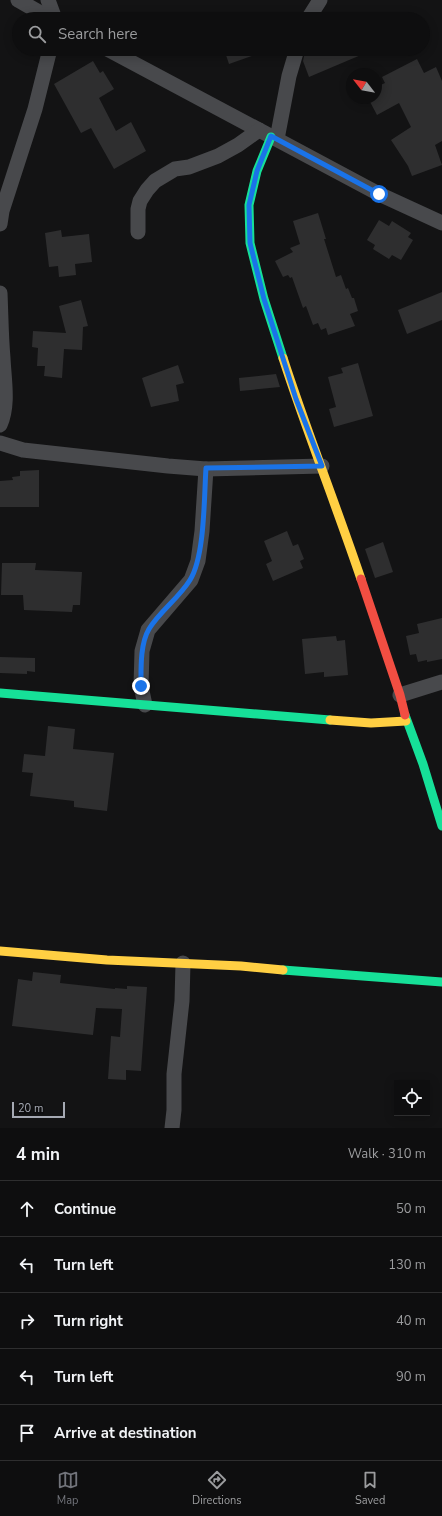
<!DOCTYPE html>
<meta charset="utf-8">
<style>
:root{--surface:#0e0e0f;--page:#1c1c1d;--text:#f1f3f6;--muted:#9b9c9e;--line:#2e2e2f;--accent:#72747b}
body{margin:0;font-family:"Nunito Sans",sans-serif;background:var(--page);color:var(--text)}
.controls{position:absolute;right:12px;bottom:12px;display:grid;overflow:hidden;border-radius:0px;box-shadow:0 2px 10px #0003}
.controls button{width:36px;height:36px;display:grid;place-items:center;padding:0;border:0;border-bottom:1px solid var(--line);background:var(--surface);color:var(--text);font:20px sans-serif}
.compass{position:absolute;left:346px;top:68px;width:36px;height:36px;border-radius:50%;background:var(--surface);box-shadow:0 2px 10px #0003;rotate:301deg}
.scale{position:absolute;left:12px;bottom:10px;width:53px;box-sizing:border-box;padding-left:4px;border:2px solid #a5a9b3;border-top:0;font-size:11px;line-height:14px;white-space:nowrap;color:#a5a9b3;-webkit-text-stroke:3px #0e0e0f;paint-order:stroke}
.stop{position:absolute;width:12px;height:12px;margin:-9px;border:3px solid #1a73e8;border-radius:50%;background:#fff}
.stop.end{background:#1a73e8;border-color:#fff;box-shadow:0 1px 4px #0008}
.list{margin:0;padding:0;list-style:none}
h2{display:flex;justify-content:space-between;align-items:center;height:52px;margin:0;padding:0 16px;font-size:17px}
h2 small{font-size:13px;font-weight:400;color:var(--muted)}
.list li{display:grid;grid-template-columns:26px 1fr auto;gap:12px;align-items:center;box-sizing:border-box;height:56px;padding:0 16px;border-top:1px solid var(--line)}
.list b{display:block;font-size:15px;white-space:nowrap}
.list em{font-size:13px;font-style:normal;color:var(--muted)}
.icon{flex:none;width:22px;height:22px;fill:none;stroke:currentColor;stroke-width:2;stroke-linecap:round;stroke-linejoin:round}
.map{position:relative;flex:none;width:442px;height:1128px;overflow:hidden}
.search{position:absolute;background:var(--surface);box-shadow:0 2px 10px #0003;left:12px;right:12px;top:12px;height:44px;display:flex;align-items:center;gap:10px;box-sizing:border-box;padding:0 14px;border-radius:22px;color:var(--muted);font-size:15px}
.sheet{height:332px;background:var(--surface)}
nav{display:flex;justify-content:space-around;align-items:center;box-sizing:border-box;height:56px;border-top:1px solid var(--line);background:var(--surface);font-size:11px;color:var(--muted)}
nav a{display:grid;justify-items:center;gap:2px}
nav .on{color:var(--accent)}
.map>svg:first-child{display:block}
.building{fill:#2e2e2f}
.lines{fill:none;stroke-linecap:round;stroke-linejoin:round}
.street{stroke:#48494c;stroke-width:15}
.fast{stroke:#16e098;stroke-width:9}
.slow{stroke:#ffcf43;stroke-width:9}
.jam{stroke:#f24e42;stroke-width:9}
.route{stroke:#1a73e8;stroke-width:5}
</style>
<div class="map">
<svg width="442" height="1128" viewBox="0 0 442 1128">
<rect width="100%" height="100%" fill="#131314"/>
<g class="building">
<polygon points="224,49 265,49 266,51 229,64"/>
<polygon points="313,49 375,49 309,77 303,61 305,52"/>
<polygon points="417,59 424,73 436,67 442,81 442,141 435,145 442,165 412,176 408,166 391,140 411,127 399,103 377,115 368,98 376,98 376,87 385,83 382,77"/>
<polygon points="93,61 100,73 103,71 114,89 99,98 116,131 131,122 146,151 114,169 91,128 81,133 54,84"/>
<polygon points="318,213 326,239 324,239 336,277 341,275 346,289 348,288 352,298 354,298 358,311 350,314 355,326 328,335 326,328 321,330 318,323 313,325 306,306 303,308 292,277 290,278 288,275 283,277 275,261 293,252 290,248 300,244 293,221"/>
<polygon points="379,220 389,226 392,221 411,233 408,237 413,240 401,260 392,255 389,259 373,249 375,245 367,240"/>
<polygon points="61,230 62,237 89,234 92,262 75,264 76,275 59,277 58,266 49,267 45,233"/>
<polygon points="442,292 442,320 407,334 398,310"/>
<polygon points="81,300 88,326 83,327 82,350 64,349 62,378 44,376 45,366 37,366 38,348 32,347 33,331 66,333 59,306"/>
<polygon points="358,363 373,416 334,427 329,409 336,407 328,377 343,373 341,368"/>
<polygon points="178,365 184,383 176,385 179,401 151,407 142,378"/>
<polygon points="276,374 280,387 240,391 239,378"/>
<polygon points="39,470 39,507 0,507 0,481 13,480 12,477 20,476 20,471"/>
<polygon points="287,531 293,546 298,544 304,559 300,561 303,568 273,581 266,564 272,561 264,541"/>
<polygon points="383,542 393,572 375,578 365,549"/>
<polygon points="2,563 36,563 35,570 82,572 80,605 73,605 72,612 24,610 23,595 1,595"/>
<polygon points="442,618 442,659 427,662 427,660 418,662 416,654 410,655 406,636 419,633 417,624"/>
<polygon points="336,636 337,641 345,640 348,675 324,677 324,672 305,674 302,639"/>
<polygon points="0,657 35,658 35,672 27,671 27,674 0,673"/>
<polygon points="48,726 75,729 73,749 114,753 107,811 74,807 74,801 30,796 33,773 22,772 24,754 45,756"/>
<polygon points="33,972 61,975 60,983 115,989 115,988 127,989 127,986 147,987 141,1071 126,1070 126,1080 108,1079 111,1036 120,1037 122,1009 96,1008 93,1035 12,1026 18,979 32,981"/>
</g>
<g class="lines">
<g class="street">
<polyline points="18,0 51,19"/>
<polyline points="48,0 55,19"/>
<polyline points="308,19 320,0"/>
<polyline points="107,49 379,194 442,223"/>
<polyline points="277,139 289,76 297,49"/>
<polyline points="0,224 2,211 35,109 50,49"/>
<polyline points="138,232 138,209 140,201 147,190 155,181 175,169 189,167 218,156 238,145 259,130"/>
<path d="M0,293C1,315 1,336 3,358C4,380 9,405 0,425"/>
<polyline points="0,443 23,450 168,466 206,469 322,466"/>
<polyline points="400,695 442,682"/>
<polyline points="145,705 141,686 142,651 148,630 191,580 198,561 202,531 206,469"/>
<polyline points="172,1128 174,1110 174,1074 182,1001 183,963"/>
</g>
<g class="fast">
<polyline points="271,137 257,171 249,205 250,243 264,299 283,358"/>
<polyline points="0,693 330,720"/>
<polyline points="405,715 423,764 442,826"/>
<polyline points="283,970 442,982"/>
</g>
<g class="slow">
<path d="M283,358C307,432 336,505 361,579"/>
<polyline points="330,720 371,723 406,721"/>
<polyline points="0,951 107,960 241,966 283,970"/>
</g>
<polyline class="jam" points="361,579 400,695 405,715"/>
</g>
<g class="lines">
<path class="route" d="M141,686C141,669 140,644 149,629C160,611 179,598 190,580C205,556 204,497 206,468L322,466L296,399L264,299L250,243L249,205L257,171L271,136L379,194"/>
</g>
</svg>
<div class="controls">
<button><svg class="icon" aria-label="locate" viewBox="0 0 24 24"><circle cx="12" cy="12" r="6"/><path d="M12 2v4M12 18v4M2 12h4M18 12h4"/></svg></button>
</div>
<svg class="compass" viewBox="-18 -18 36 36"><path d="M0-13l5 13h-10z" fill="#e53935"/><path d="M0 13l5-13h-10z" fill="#9b9c9e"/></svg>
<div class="scale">20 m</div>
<div class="stop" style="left:379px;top:194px"></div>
<div class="stop end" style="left:141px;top:686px"></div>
<div class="search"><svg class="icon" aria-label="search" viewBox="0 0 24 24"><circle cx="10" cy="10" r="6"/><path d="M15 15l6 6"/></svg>Search here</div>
</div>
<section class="sheet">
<h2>4 min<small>Walk · 310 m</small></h2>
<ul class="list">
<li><svg class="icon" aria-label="ahead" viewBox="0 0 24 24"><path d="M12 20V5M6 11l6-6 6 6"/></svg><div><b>Continue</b></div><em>50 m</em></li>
<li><svg class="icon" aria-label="left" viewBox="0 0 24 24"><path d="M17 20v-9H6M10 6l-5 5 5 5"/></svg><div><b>Turn left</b></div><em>130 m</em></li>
<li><svg class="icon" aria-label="right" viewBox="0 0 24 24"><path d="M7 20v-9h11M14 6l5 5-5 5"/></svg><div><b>Turn right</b></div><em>40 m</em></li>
<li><svg class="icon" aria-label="left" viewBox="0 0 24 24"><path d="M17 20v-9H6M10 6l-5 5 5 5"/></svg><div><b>Turn left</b></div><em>90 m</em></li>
<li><svg class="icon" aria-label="arrive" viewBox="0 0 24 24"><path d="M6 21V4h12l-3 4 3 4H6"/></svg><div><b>Arrive at destination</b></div></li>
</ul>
</section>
<nav>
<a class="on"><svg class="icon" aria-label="map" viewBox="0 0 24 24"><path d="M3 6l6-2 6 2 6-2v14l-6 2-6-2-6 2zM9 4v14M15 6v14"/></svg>Map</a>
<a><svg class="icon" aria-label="directions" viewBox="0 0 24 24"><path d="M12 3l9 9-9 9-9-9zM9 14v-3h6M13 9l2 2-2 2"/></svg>Directions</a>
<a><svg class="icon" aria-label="saved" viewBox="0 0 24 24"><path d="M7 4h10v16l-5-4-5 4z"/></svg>Saved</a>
</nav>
